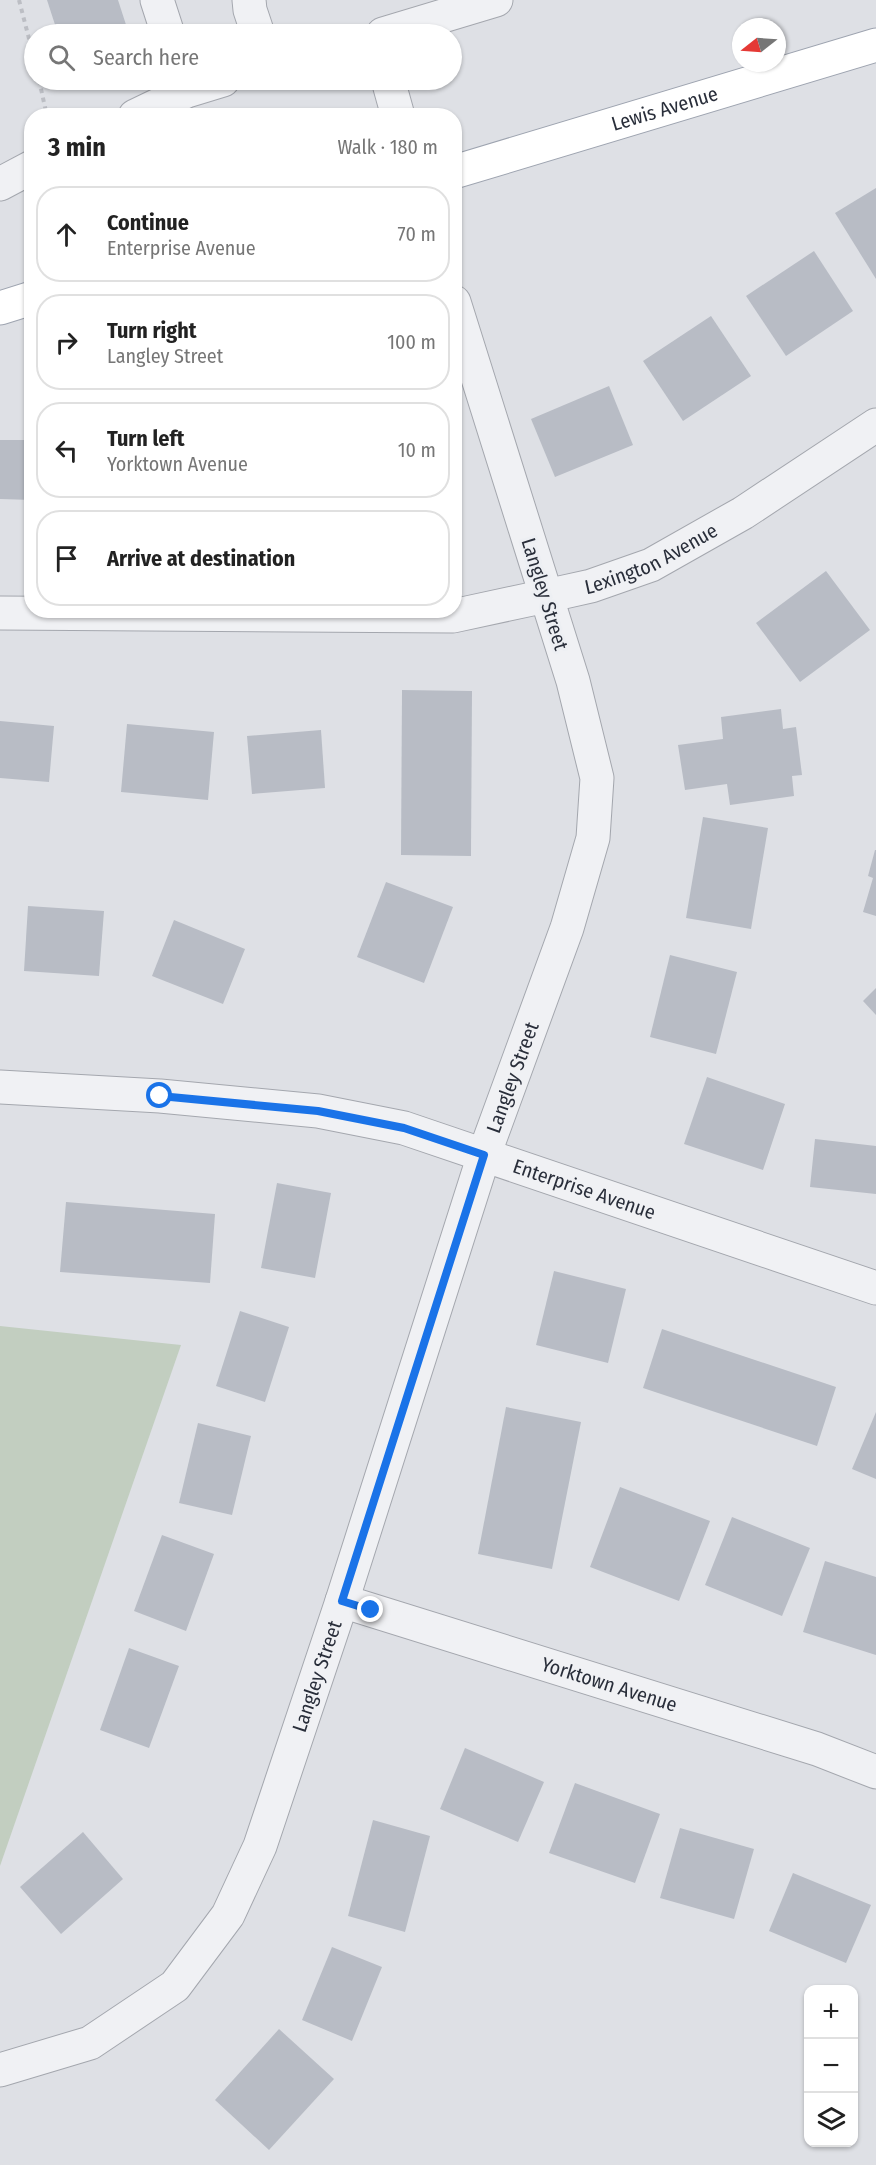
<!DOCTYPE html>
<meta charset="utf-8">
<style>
:root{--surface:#fff;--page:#f2f2f2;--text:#222;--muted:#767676;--line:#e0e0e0}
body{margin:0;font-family:"Fira Sans Condensed",sans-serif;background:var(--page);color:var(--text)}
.controls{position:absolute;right:18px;bottom:18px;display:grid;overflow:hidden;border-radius:12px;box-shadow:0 2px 4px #0004}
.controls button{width:54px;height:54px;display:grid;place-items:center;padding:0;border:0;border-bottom:2px solid var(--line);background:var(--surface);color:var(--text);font:30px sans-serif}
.compass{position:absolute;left:732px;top:18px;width:54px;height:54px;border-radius:50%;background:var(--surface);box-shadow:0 2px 4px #0004;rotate:253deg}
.stop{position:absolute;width:18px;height:18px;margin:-14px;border:4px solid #1a73e8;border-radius:50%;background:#fff}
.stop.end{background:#1a73e8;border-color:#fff;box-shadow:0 2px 6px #0008}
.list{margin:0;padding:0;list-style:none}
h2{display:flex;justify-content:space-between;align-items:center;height:78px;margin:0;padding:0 24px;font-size:26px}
h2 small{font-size:20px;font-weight:400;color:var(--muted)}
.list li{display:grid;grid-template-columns:39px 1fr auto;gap:18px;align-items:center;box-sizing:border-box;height:96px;margin:0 12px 12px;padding:0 12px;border:2px solid var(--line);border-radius:24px}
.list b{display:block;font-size:22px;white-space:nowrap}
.list p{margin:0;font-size:20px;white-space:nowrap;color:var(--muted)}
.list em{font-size:20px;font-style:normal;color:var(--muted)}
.icon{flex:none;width:33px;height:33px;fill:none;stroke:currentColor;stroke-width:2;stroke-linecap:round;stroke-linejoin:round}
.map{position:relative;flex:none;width:876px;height:2165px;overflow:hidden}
.search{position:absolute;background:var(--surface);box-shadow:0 2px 4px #0004;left:24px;top:24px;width:438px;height:66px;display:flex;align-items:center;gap:15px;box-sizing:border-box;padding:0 21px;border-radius:33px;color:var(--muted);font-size:22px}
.panel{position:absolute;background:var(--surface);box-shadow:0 2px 4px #0004;left:24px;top:108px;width:438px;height:510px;border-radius:24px}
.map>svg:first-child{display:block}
.green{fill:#c2cec0}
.building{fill:#b8bcc5}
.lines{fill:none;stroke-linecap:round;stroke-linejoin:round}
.minor-casing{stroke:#a4a7ae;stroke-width:35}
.major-casing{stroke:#9ea4b0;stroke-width:35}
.path{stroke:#bcbec4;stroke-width:4;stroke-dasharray:4.5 4.5;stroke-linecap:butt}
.minor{stroke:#f0f1f4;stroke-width:33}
.major{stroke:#fff;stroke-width:33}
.route{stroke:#1a73e8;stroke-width:8}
.labels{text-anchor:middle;stroke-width:6;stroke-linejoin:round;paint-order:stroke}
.street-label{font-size:20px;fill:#292e3a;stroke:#edeff3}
</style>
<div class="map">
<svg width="876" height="2165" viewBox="0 0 876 2165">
<rect width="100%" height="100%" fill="#dee0e5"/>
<polygon class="green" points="0,1326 181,1345 0,1866"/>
<g class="building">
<polygon points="47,0 118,0 129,34 58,34"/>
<polygon points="876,188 876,279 835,213"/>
<polygon points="814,251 853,311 786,356 746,296"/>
<polygon points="711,316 751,376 683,421 643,361"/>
<polygon points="609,386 633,445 555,477 531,419"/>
<polygon points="0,440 32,440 32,500 0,499"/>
<polygon points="826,571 870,630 800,682 756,623"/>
<polygon points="402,690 472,691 471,856 401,855"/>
<polygon points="781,709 783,729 796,727 802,775 792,776 794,796 730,805 727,784 685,790 678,745 723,739 721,717"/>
<polygon points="0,721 54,726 49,782 0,778"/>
<polygon points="127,724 214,732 208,800 121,792"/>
<polygon points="321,730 325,788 252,794 247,736"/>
<polygon points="703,817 768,828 751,929 686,918"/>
<polygon points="875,850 876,850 876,916 863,912 873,878 868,876"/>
<polygon points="386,882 453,907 424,983 357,957"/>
<polygon points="28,906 104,911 99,976 24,971"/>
<polygon points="174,920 245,949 223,1004 152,976"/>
<polygon points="670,955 737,972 716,1054 650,1037"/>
<polygon points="876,988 876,1015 863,1001"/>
<polygon points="707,1077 785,1104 763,1170 684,1144"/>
<polygon points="815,1139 876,1146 876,1194 810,1187"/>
<polygon points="277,1183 331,1193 315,1278 261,1268"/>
<polygon points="66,1202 215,1214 210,1283 60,1272"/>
<polygon points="554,1271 626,1289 608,1363 536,1345"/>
<polygon points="240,1311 289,1327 265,1402 216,1386"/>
<polygon points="662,1329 836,1387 817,1446 643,1388"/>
<polygon points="506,1407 581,1422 552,1569 478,1554"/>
<polygon points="876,1412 876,1479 852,1469"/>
<polygon points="198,1423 251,1436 232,1515 179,1503"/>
<polygon points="620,1487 710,1521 679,1601 590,1567"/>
<polygon points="732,1517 810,1548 782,1616 705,1585"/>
<polygon points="162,1535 214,1554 186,1631 134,1611"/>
<polygon points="825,1561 876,1577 876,1655 803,1632"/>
<polygon points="129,1648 179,1666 149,1748 100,1730"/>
<polygon points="465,1748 544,1782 518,1842 440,1809"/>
<polygon points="575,1783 660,1814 635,1883 549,1853"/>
<polygon points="373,1820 430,1836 405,1932 348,1916"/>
<polygon points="680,1828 754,1849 734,1919 660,1898"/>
<polygon points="83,1832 123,1879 61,1934 20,1887"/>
<polygon points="793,1873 871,1905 846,1963 769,1931"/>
<polygon points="332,1947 382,1967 352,2041 302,2020"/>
<polygon points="279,2029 334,2079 269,2150 215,2100"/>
</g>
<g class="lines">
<defs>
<g id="minor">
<polyline points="157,0 168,34"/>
<polyline points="249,0 250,10 258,34"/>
<polyline points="383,34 496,0"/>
<polyline points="388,80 398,116"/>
<polyline points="135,116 187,91 223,80"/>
<polyline points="0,184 32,167"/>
<path id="s1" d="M0,613L453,616L546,596L591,586L651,565L743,513L876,425"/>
<path id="s2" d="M0,1087L160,1096L318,1111L404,1128L876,1288"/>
<path id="s3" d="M342,1601L817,1749L876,1772"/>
<path id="s4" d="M0,2070L90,2043L175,1986L228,1915L260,1846L342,1601L484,1155L567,928L593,838L597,778L573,681L454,302"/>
</g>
<g id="major">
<path id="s5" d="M454,172L876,45"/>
<polyline points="0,308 32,298"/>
</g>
</defs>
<use href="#minor" class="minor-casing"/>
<use href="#major" class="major-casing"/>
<g class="path">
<polyline points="19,0 34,58"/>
<polyline points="39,80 47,116"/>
</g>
<use href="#minor" class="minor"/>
<use href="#major" class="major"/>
</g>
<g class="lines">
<polyline class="route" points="160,1096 318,1111 404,1128 484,1155 342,1601 371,1610"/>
</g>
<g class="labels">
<g class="street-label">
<text dy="7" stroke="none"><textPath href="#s5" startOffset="220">Lewis Avenue</textPath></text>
<text dy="7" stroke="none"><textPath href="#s1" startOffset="660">Lexington Avenue</textPath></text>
<text transform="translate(545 594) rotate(73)" y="7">Langley Street</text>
<text dy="7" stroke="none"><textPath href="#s4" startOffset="1170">Langley Street</textPath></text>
<text dy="7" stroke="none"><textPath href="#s2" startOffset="597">Enterprise Avenue</textPath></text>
<text dy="7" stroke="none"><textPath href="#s4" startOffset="540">Langley Street</textPath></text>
<text dy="7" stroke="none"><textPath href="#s3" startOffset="280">Yorktown Avenue</textPath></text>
</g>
</g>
</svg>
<div class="controls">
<button>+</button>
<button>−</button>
<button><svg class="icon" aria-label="layers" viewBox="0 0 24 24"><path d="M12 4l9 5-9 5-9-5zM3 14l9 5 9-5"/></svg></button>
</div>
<svg class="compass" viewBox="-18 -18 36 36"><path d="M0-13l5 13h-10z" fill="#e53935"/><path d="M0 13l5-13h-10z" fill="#767676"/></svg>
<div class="stop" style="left:160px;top:1096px"></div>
<div class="stop end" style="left:371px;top:1610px"></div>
<div class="search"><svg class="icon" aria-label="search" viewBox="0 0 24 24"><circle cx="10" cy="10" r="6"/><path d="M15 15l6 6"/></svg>Search here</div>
<section class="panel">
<h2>3 min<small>Walk · 180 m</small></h2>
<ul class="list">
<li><svg class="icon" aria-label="ahead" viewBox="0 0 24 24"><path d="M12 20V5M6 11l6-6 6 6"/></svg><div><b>Continue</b><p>Enterprise Avenue</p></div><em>70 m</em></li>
<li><svg class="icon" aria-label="right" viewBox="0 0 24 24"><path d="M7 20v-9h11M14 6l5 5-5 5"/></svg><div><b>Turn right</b><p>Langley Street</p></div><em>100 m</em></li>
<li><svg class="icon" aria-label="left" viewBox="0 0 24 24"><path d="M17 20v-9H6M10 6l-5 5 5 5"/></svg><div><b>Turn left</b><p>Yorktown Avenue</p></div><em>10 m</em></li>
<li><svg class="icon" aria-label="arrive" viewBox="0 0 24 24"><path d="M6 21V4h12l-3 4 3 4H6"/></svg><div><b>Arrive at destination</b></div></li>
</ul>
</section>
</div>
